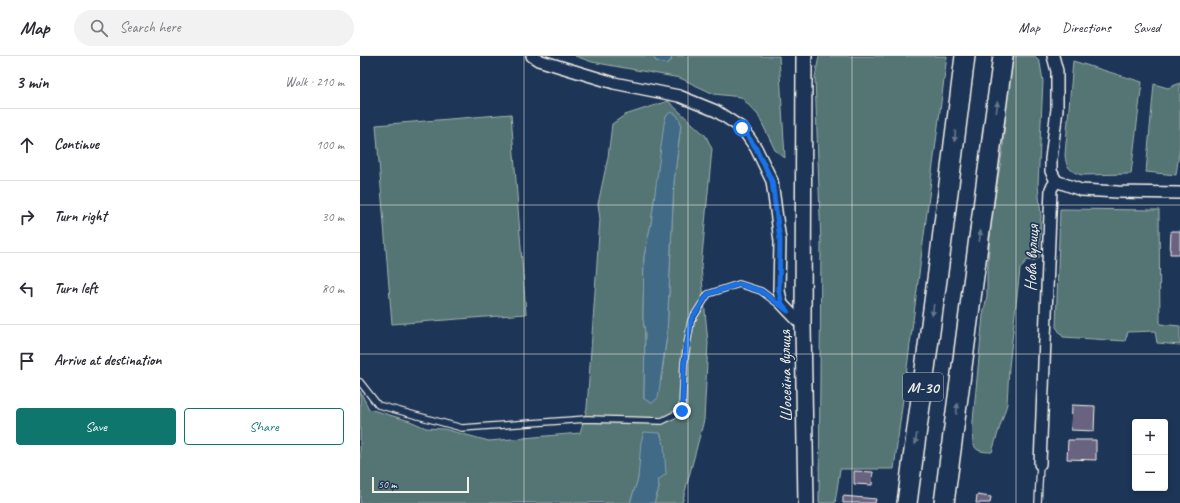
<!DOCTYPE html>
<meta charset="utf-8">
<style>
:root{--surface:#fff;--page:#f2f2f3;--text:#2b2b33;--muted:#7c7c81;--line:#e1e1e2;--accent:#0f766e}
body{margin:0;font-family:Caveat,sans-serif;background:var(--page);color:var(--text)}
.controls{position:absolute;right:12px;bottom:12px;display:grid;overflow:hidden;border-radius:4px;box-shadow:0 2px 6px #0003}
.controls button{width:36px;height:36px;display:grid;place-items:center;padding:0;border:0;border-bottom:1px solid var(--line);background:var(--surface);color:var(--text);font:20px sans-serif}
.scale{position:absolute;left:12px;bottom:10px;width:97px;box-sizing:border-box;padding-left:4px;border:2px solid #f4f1e8;border-top:0;font-size:11px;line-height:14px;white-space:nowrap;color:#f4f1e8;-webkit-text-stroke:3px #1d3557;paint-order:stroke}
.stop{position:absolute;width:12px;height:12px;margin:-9px;border:3px solid #1a73e8;border-radius:50%;background:#fff}
.stop.end{background:#1a73e8;border-color:#fff;box-shadow:0 1px 4px #0008}
.list{margin:0;padding:0;list-style:none}
h2{display:flex;justify-content:space-between;align-items:center;height:52px;margin:0;padding:0 16px;font-size:17px}
h2 small{font-size:13px;font-weight:400;color:var(--muted)}
.list li{display:grid;grid-template-columns:26px 1fr auto;gap:12px;align-items:center;box-sizing:border-box;height:72px;padding:0 16px;border-top:1px solid var(--line)}
.list b{display:block;font-size:15px;white-space:nowrap}
.list em{font-size:13px;font-style:normal;color:var(--muted)}
.actions{display:flex;gap:8px;padding:12px 16px}
.actions a{flex:1;padding:9px 0;border:1px solid var(--accent);border-radius:4px;text-align:center;font-size:14px;color:var(--accent)}
.actions .main{background:var(--accent);color:#fff}
.icon{flex:none;width:22px;height:22px;fill:none;stroke:currentColor;stroke-width:2;stroke-linecap:round;stroke-linejoin:round}
.map{position:relative;flex:none;width:820px;height:447px;overflow:hidden}
header{display:flex;align-items:center;gap:24px;box-sizing:border-box;height:56px;padding:0 20px;background:var(--surface);border-bottom:1px solid var(--line)}
header strong{font-size:19px}
nav{display:flex;gap:22px;margin-inline-start:auto;font-size:14px}
.search{width:280px;height:36px;background:var(--page);display:flex;align-items:center;gap:10px;box-sizing:border-box;padding:0 14px;border-radius:22px;color:var(--muted);font-size:15px}
main{display:flex}
aside{flex:1;background:var(--surface)}
.map>svg:first-child{display:block}
.green{fill:#547575;stroke:#a4b3ae;fill-rule:evenodd}
.water{fill:#3f6a86;stroke:#87a0ad}
.building{fill:#696481;stroke:#f4f1e8}
.lines{fill:none;stroke-linecap:round;stroke-linejoin:round}
.lane-casing{stroke:#f4f1e8;stroke-width:8}
.street-casing{stroke:#f4f1e8;stroke-width:14}
.secondary-casing{stroke:#f4f1e8;stroke-width:18}
.highway-casing{stroke:#f4f1e8;stroke-width:22}
.lane{stroke:#1d3557;stroke-width:5.5}
.street{stroke:#1d3557;stroke-width:11}
.secondary{stroke:#1d3557;stroke-width:15}
.highway{stroke:#1d3557;stroke-width:19}
.oneway{fill:#68778a}
.route{stroke:#1a73e8;stroke-width:5}
.grid{fill:none;stroke:#f4f1e8;stroke-width:1;stroke-opacity:0.55}
.labels{text-anchor:middle;stroke-width:3.5;stroke-linejoin:round;paint-order:stroke}
.shield{fill:#1d3557;stroke:#b4b9bc;stroke-width:1}
.shield-label{font-size:16px;font-weight:bold;fill:#f4f1e8}
.street-label{font-size:17px;fill:#f4f1e8;stroke:#1d3557}
</style>
<header>
<strong>Map</strong>
<div class="search"><svg class="icon" aria-label="search" viewBox="0 0 24 24"><circle cx="10" cy="10" r="6"/><path d="M15 15l6 6"/></svg>Search here</div>
<nav><a>Map</a><a>Directions</a><a>Saved</a></nav>
</header>
<main>
<aside>
<h2>3 min<small>Walk · 210 m</small></h2>
<ul class="list">
<li><svg class="icon" aria-label="ahead" viewBox="0 0 24 24"><path d="M12 20V5M6 11l6-6 6 6"/></svg><div><b>Continue</b></div><em>100 m</em></li>
<li><svg class="icon" aria-label="right" viewBox="0 0 24 24"><path d="M7 20v-9h11M14 6l5 5-5 5"/></svg><div><b>Turn right</b></div><em>30 m</em></li>
<li><svg class="icon" aria-label="left" viewBox="0 0 24 24"><path d="M17 20v-9H6M10 6l-5 5 5 5"/></svg><div><b>Turn left</b></div><em>80 m</em></li>
<li><svg class="icon" aria-label="arrive" viewBox="0 0 24 24"><path d="M6 21V4h12l-3 4 3 4H6"/></svg><div><b>Arrive at destination</b></div></li>
</ul>
<div class="actions"><a class="main">Save</a><a>Share</a></div>
</aside>
<div class="map">
<svg width="820" height="447" viewBox="0 0 820 447">
<rect width="100%" height="100%" fill="#1d3557"/>
<filter id="ink" filterUnits="userSpaceOnUse"><feTurbulence type="fractalNoise" baseFrequency=".025" numOctaves="2"/><feDisplacementMap in="SourceGraphic" scale="8" xChannelSelector="R" yChannelSelector="G"/><feConvolveMatrix kernelMatrix="1 2 1 2 8 2 1 2 1" color-interpolation-filters="sRGB"/></filter>
<g filter="url(#ink)">
<g class="green">
<polygon points="215,0 293,0 296,5 311,5 311,0 419,0 425,102 415,94 398,59 381,41 354,38 320,22 232,6"/>
<polygon points="459,0 587,0 534,413 480,413 475,447 459,447 461,189 455,21"/>
<path d="M650,0H675L680,7L683,25L678,129L681,160L679,202L673,205L667,204L660,213L649,311L647,348L632,396C628,396 622,396 618,394C610,390 613,373 613,365L623,259L627,240V220L631,165L643,91Z"/>
<path d="M713,5L782,26L771,118L722,119C710,116 706,111 705,99Z"/>
<polygon points="820,27 820,90 816,119 786,116 794,28 808,32"/>
<path d="M308,45L346,80L352,93L341,211L348,287L344,364L322,447H294L299,432L298,424L304,389L300,377L280,406L278,423L270,447H0V335L9,353L50,365L66,372L84,373L129,385L220,377L227,352L240,163L238,148L248,101L252,68L265,59ZM306,60L321,67L314,126L307,278L301,325L284,343L285,276L283,262L284,201L291,168Z"/>
<polygon points="151,58 166,258 32,268 16,69"/>
<polygon points="700,153 799,154 800,268 820,270 820,289 797,287 795,275 768,276 765,285 703,281 696,271"/>
</g>
<g class="water">
<polygon points="293,0 311,0 311,5 306,8 296,5"/>
<polygon points="311,56 317,59 321,67 314,126 307,278 298,342 292,347 284,343 285,276 283,262 284,201 291,168 304,68 306,60"/>
<polygon points="284,376 300,377 304,389 306,418 298,424 299,432 294,447 270,447 278,423 281,386"/>
</g>
<g class="building">
<polygon points="811,175 820,175 820,198 810,198"/>
<polygon points="712,349 735,350 734,375 711,374"/>
<polygon points="708,384 736,384 736,404 707,403"/>
<polygon points="494,415 513,416 512,429 494,428"/>
<polygon points="617,439 631,441 630,447 616,447"/>
<polygon points="483,440 516,443 515,447 483,447"/>
</g>
<g class="lines">
<defs>
<g id="lane">
<polyline points="0,326 18,349 102,372 227,363 302,365 322,355 324,307 331,265 348,238 379,228 401,235 421,250"/>
<polyline points="678,447 680,408"/>
</g>
<g id="street">
<polyline points="172,0 178,4 254,27 319,40 356,55 382,72 396,92 412,125 420,185 419,235 422,248 443,270"/>
<polyline points="693,0 697,15 697,53 691,103 691,115 696,125"/>
<polyline points="680,408 691,133 696,125 721,134 758,136 820,137"/>
</g>
<polyline id="secondary" points="444,0 443,270 446,447"/>
<g id="highway">
<polyline points="547,447 578,216 605,0"/>
<polyline points="584,447 643,0"/>
</g>
</defs>
<use href="#lane" class="lane-casing"/>
<use href="#street" class="street-casing"/>
<use href="#secondary" class="secondary-casing"/>
<use href="#highway" class="highway-casing"/>
<use href="#lane" class="lane"/>
<use href="#street" class="street"/>
<use href="#secondary" class="secondary"/>
<use href="#highway" class="highway"/>
</g>
<defs><path id="oneway-solid" d="M-6-.8H1V-3.2L6.5 0L1 3.2V.8H-6Z"/></defs>
<g class="oneway">
<use href="#oneway-solid" transform="translate(637 51) rotate(-83)"/>
<use href="#oneway-solid" transform="translate(595 80) rotate(97)"/>
<use href="#oneway-solid" transform="translate(620 180) rotate(-83)"/>
<use href="#oneway-solid" transform="translate(573 254) rotate(98)"/>
<use href="#oneway-solid" transform="translate(597 353) rotate(-83)"/>
<use href="#oneway-solid" transform="translate(556 383) rotate(98)"/>
</g>
</g>
<g class="lines" filter="url(#ink)">
<polyline class="route" points="322,355 324,308 331,264 348,238 379,228 401,235 428,255 422,248 419,235 420,184 412,125 396,92 382,72"/>
</g>
<path class="grid" d="M164,0V447M328,0V447M492,0V447M656,0V447M0,149H820M0,298H820"/>
<g class="labels">
<rect class="shield" x="543" y="317" width="40" height="28" rx="3"/>
<g class="shield-label">
<text x="563" y="337">М-30</text>
</g>
<g class="street-label">
<text transform="translate(671 202) rotate(-88)" y="6">Нова вулиця</text>
<text transform="translate(425 320) rotate(-91)" y="6">Шосейна вулиця</text>
</g>
</g>
</svg>
<div class="controls">
<button>+</button>
<button>−</button>
</div>
<div class="scale">50 m</div>
<div class="stop" style="left:382px;top:72px"></div>
<div class="stop end" style="left:322px;top:355px"></div>
</div>
</main>
